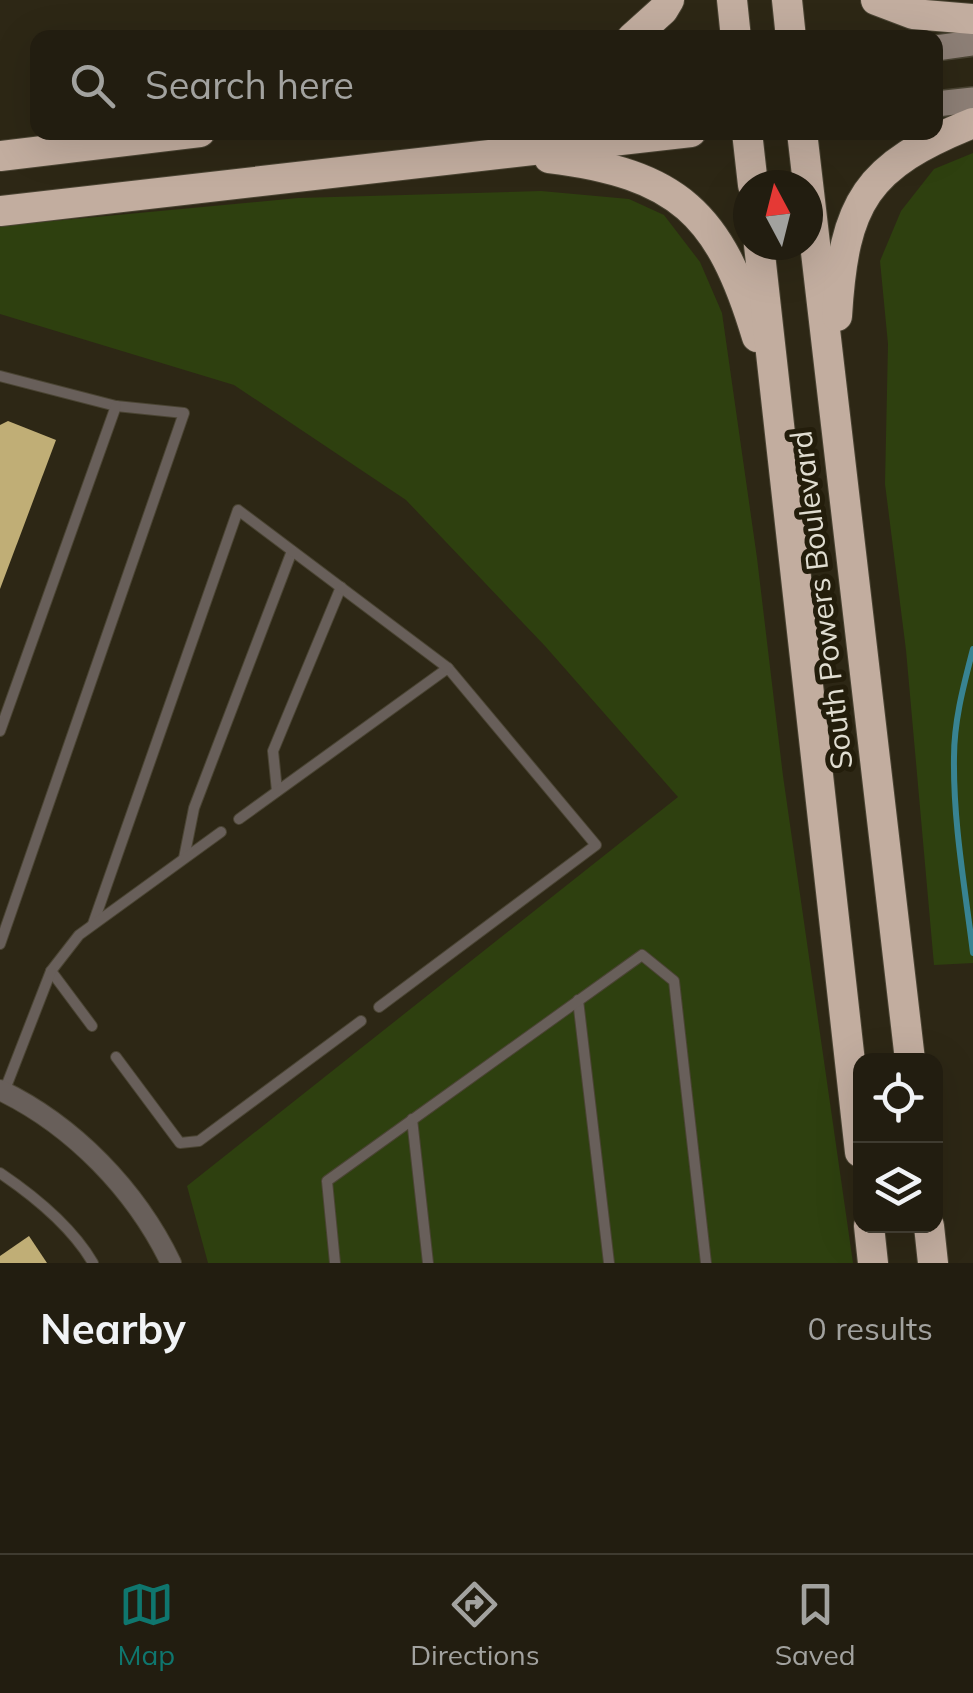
<!DOCTYPE html>
<style>
:root{--surface:#221d10;--page:#2e2a1e;--text:#f1f3f6;--muted:#a2a29f;--line:#3f3b30;--accent:#0f766e}
body{margin:0;font-family:Mulish,sans-serif;background:var(--page);color:var(--text)}
.controls{position:absolute;right:30px;bottom:30px;display:grid;overflow:hidden;border-radius:20px;box-shadow:0 10px 40px #0002}
.controls button{width:90px;height:90px;display:grid;place-items:center;padding:0;border:0;border-bottom:2px solid var(--line);background:var(--surface);color:var(--text);font:50px sans-serif}
.compass{position:absolute;left:733px;top:170px;width:90px;height:90px;border-radius:50%;background:var(--surface);box-shadow:0 10px 40px #0002;rotate:353deg}
.list{margin:0;padding:0;list-style:none}
h2{display:flex;justify-content:space-between;align-items:center;height:130px;margin:0;padding:0 40px;font-size:42px}
h2 small{font-size:32px;font-weight:400;color:var(--muted)}
.icon{flex:none;width:55px;height:55px;fill:none;stroke:currentColor;stroke-width:2;stroke-linecap:round;stroke-linejoin:round}
.map{position:relative;flex:none;width:973px;height:1263px;overflow:hidden}
.search{position:absolute;background:var(--surface);box-shadow:0 10px 40px #0002;left:30px;right:30px;top:30px;height:110px;display:flex;align-items:center;gap:25px;box-sizing:border-box;padding:0 35px;border-radius:20px;color:var(--muted);font-size:38px}
.sheet{height:290px;background:var(--surface)}
nav{display:flex;justify-content:space-around;align-items:center;box-sizing:border-box;height:140px;border-top:2px solid var(--line);background:var(--surface);font-size:28px;color:var(--muted)}
nav a{display:grid;justify-items:center;gap:5px}
nav .on{color:var(--accent)}
.map>svg:first-child{display:block}
.green{fill:#2e400f}
.lines{fill:none;stroke-linecap:round;stroke-linejoin:round}
.stream{stroke:#388392;stroke-width:6}
.building{fill:#c0ae76}
.lane-casing{stroke:#4a4433;stroke-width:12}
.street-casing{stroke:#4a4433;stroke-width:22}
.secondary-casing{stroke:#4a4433;stroke-width:28}
.highway-casing{stroke:#4a4433;stroke-width:32}
.lane{stroke:#685f5a;stroke-width:10}
.street{stroke:#685f5a;stroke-width:20}
.secondary{stroke:#8d7f76;stroke-width:25}
.highway{stroke:#c2ad9f;stroke-width:30}
.labels{text-anchor:middle;stroke-width:10;stroke-linejoin:round;paint-order:stroke}
.street-label{font-size:30px;fill:#e0ddd1;stroke:#231d0b}
</style>
<div class="map">
<svg width="973" height="1263" viewBox="0 0 973 1263">
<rect width="100%" height="100%" fill="#2d2715"/>
<g class="green">
<polygon points="973,153 973,963 934,965 906,650 885,484 888,344 880,261 901,211 934,169"/>
<polygon points="541,191 629,199 664,215 700,262 722,313 757,558 783,776 853,1263 208,1263 187,1186 678,797 545,646 406,500 234,385 0,314 0,226 298,198"/>
</g>
<g class="lines">
<path class="stream" d="M973,649C964,684 954,720 954,757C953,822 965,888 973,953"/>
</g>
<g class="building">
<polygon points="8,421 56,440 0,589 0,425"/>
<polygon points="29,1236 47,1263 0,1263 0,1256"/>
</g>
<g class="lines">
<defs>
<g id="lane">
<polyline points="0,376 116,406 184,413 0,944"/>
<polyline points="0,731 116,406"/>
<polyline points="277,791 273,751 341,587"/>
<polyline points="239,819 448,668 596,845 379,1007"/>
<polyline points="184,858 194,808 292,551"/>
<polyline points="93,924 238,510 448,668"/>
<polyline points="51,971 92,1026"/>
<polyline points="578,1000 609,1263"/>
<polyline points="116,1057 180,1143 199,1141 361,1021"/>
<polyline points="4,1092 51,971 79,935 221,832"/>
<polyline points="412,1119 428,1263"/>
<path d="M0,1173C34,1196 72,1227 93,1263"/>
<polyline points="335,1263 327,1181 642,955 674,981 706,1263"/>
</g>
<path id="street" d="M0,1090C73,1125 136,1190 171,1263"/>
<g id="secondary">
<polyline points="936,48 973,43"/>
<polyline points="936,104 973,100"/>
</g>
<g id="highway">
<polyline points="732,0 736,38"/>
<polyline points="787,0 791,38"/>
<polyline points="876,0 913,14 973,19"/>
<polyline points="632,38 663,10 669,0"/>
<polyline points="747,132 753,185"/>
<polyline points="802,132 910,1060"/>
<polyline points="0,156 200,132"/>
<path d="M549,158C678,174 720,213 757,337"/>
<polyline points="0,211 691,132"/>
<polyline points="759,245 860,1152"/>
<path d="M837,316C844,201 866,166 973,123"/>
<polyline points="869,1226 873,1263"/>
<polyline points="929,1226 933,1263"/>
</g>
</defs>
<use href="#lane" class="lane-casing"/>
<use href="#street" class="street-casing"/>
<use href="#secondary" class="secondary-casing"/>
<use href="#highway" class="highway-casing"/>
<use href="#lane" class="lane"/>
<use href="#street" class="street"/>
<use href="#secondary" class="secondary"/>
<use href="#highway" class="highway"/>
</g>
<g class="labels">
<g class="street-label">
<text transform="translate(822 600) rotate(-97)" y="10">South Powers Boulevard</text>
</g>
</g>
</svg>
<div class="controls">
<button><svg class="icon" aria-label="locate" viewBox="0 0 24 24"><circle cx="12" cy="12" r="6"/><path d="M12 2v4M12 18v4M2 12h4M18 12h4"/></svg></button>
<button><svg class="icon" aria-label="layers" viewBox="0 0 24 24"><path d="M12 4l9 5-9 5-9-5zM3 14l9 5 9-5"/></svg></button>
</div>
<svg class="compass" viewBox="-18 -18 36 36"><path d="M0-13l5 13h-10z" fill="#e53935"/><path d="M0 13l5-13h-10z" fill="#a2a29f"/></svg>
<div class="search"><svg class="icon" aria-label="search" viewBox="0 0 24 24"><circle cx="10" cy="10" r="6"/><path d="M15 15l6 6"/></svg>Search here</div>
</div>
<section class="sheet">
<h2>Nearby<small>0 results</small></h2>
<ul class="list">
</ul>
</section>
<nav>
<a class="on"><svg class="icon" aria-label="map" viewBox="0 0 24 24"><path d="M3 6l6-2 6 2 6-2v14l-6 2-6-2-6 2zM9 4v14M15 6v14"/></svg>Map</a>
<a><svg class="icon" aria-label="directions" viewBox="0 0 24 24"><path d="M12 3l9 9-9 9-9-9zM9 14v-3h6M13 9l2 2-2 2"/></svg>Directions</a>
<a><svg class="icon" aria-label="saved" viewBox="0 0 24 24"><path d="M7 4h10v16l-5-4-5 4z"/></svg>Saved</a>
</nav>
